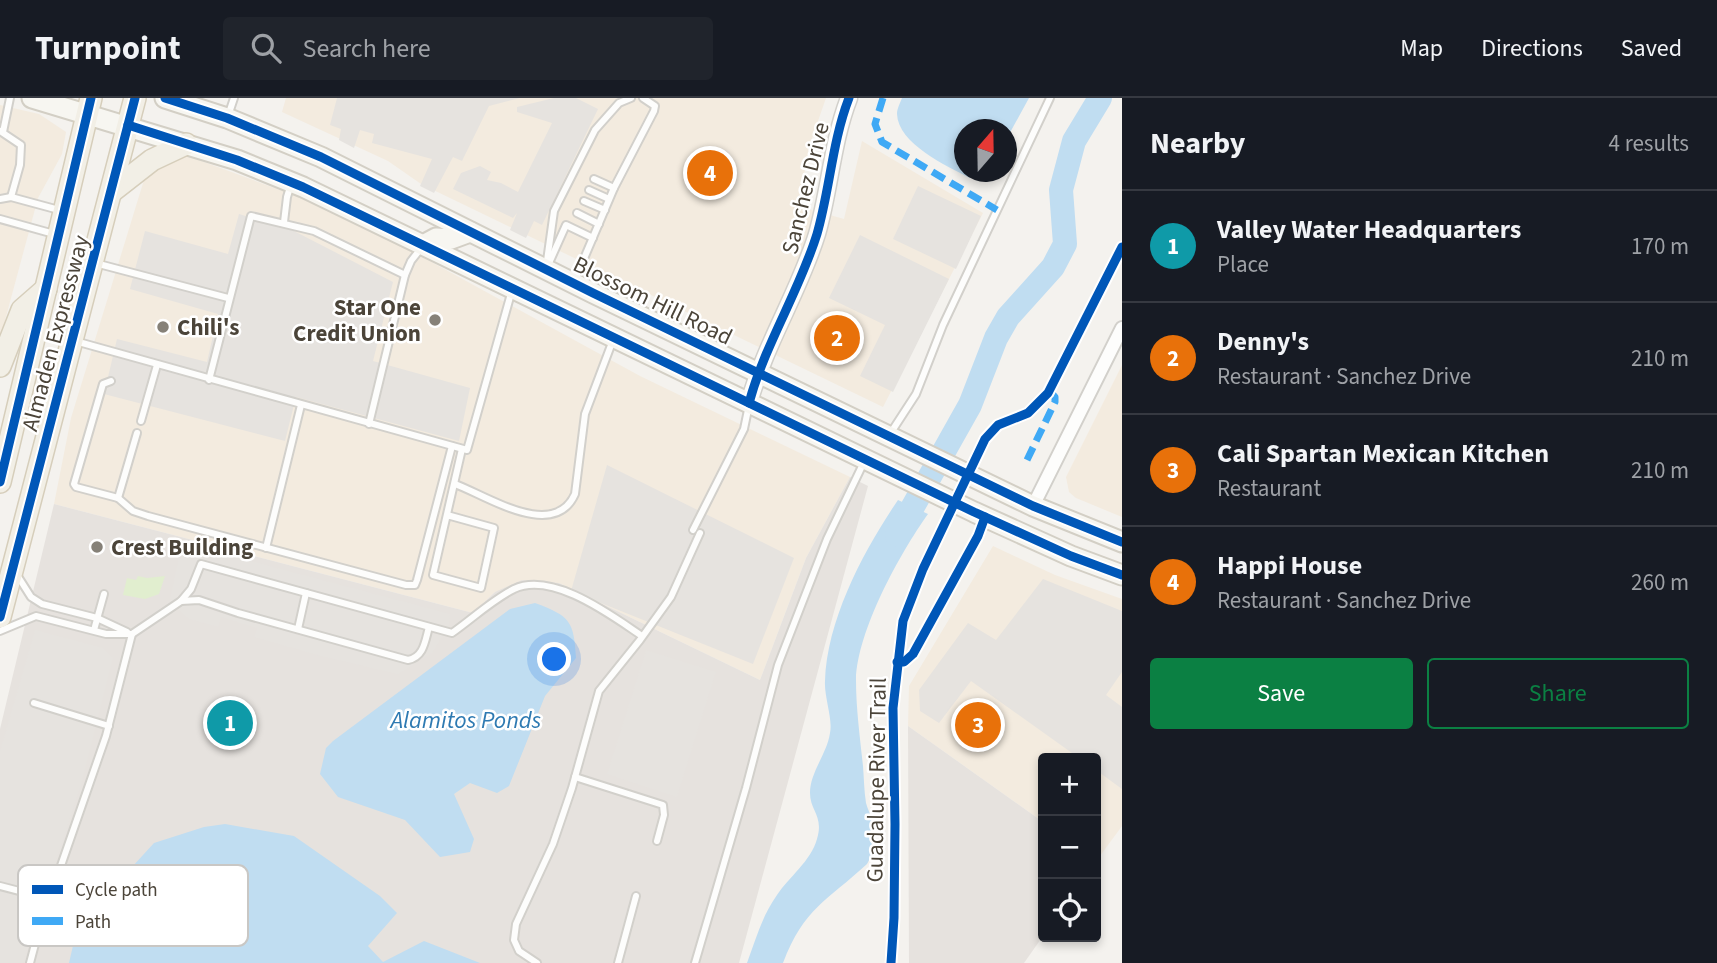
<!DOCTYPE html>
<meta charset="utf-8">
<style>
:root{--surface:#171b24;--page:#20242c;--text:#f1f3f6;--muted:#9ea1a6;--line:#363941;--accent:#0b8043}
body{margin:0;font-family:"Source Sans 3",sans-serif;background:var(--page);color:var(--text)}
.controls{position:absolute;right:21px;bottom:21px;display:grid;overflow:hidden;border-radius:7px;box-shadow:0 4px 10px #0003}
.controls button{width:63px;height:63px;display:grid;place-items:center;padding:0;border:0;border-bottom:2px solid var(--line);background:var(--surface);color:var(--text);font:35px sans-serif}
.compass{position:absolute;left:954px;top:21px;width:63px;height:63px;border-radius:50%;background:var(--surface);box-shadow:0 4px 10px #0003;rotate:20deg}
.you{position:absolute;left:555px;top:562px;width:24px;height:24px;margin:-18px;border:5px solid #fff;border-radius:50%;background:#1a73e8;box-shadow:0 0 0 10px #1a73e833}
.badge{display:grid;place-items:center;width:46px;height:46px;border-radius:50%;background:var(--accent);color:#fff;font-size:23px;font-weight:700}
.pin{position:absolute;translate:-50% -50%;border:4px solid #fff;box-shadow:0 2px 7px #0006}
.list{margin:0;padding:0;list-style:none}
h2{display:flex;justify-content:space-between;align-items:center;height:91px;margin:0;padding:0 28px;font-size:30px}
h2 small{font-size:23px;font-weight:400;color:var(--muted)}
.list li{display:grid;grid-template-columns:46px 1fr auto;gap:21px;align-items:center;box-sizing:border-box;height:112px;padding:0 28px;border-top:2px solid var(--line)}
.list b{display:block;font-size:26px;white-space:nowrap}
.list p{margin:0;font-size:23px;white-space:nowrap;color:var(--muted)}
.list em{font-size:23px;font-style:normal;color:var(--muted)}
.actions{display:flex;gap:14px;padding:21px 28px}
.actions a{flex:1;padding:16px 0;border:2px solid var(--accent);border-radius:7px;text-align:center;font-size:24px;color:var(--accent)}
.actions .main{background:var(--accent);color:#fff}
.icon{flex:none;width:38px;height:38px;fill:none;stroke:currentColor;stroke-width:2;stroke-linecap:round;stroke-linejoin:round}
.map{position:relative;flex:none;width:1122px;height:865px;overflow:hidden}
header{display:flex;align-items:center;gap:42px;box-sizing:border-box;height:98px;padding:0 35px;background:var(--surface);border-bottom:2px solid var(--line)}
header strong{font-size:33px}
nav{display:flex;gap:38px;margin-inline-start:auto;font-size:24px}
.search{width:490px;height:63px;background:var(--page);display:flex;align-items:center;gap:18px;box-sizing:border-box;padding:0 24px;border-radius:7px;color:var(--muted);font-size:26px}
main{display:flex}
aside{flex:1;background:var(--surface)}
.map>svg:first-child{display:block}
.commercial{fill:#f3ebdf}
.industrial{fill:#e6e2de}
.green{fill:#e1eecf}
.parking{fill:#e6e3df}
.water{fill:#c0ddf1}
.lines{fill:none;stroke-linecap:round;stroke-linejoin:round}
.river{stroke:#c0ddf1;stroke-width:24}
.service-casing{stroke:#d2d0cb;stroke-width:10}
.minor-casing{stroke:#d2d0cb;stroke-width:16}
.tertiary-casing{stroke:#d2d0cb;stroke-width:19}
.secondary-casing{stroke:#d3cfc5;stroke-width:23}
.primary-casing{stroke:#d6cebb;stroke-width:24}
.service{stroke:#fdfdfc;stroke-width:6}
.minor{stroke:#fdfdfc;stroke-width:12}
.tertiary{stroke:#fdfdfc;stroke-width:16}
.secondary{stroke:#f7f6f1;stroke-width:19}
.primary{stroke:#f2efe6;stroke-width:21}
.quiet{stroke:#3fa9f5;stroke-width:7;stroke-dasharray:14 7;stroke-linecap:butt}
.cycleway-casing{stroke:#fff;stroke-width:13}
.cycleway{stroke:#0057b8;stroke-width:9}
.poi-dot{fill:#868178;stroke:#fff;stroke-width:2.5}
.labels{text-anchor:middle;stroke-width:5;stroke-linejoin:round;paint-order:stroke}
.street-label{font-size:23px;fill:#4b4439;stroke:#fff}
.poi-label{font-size:23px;font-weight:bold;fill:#4b4439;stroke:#fff;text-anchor:start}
.water-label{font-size:24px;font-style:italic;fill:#2e7ab2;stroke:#fff}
.key{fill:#fff;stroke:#c9c7c4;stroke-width:2}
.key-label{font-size:19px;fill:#4b4439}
</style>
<header>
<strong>Turnpoint</strong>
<div class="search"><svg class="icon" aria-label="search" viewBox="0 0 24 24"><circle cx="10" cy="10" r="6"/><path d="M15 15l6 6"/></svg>Search here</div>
<nav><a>Map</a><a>Directions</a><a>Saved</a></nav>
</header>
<main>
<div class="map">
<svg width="1122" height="865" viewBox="0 0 1122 865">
<rect width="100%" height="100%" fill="#f4f2ee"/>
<g class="commercial">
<polygon points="286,0 826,0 810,46 798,108 844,121 862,43 983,115 883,309 421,86 388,63 282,14"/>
<polygon points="0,7 39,16 66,34 62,56 38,100 0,241"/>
<polygon points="155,46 340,114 640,278 850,379 806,460 760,582 559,485 495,494 473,515 54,406 71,320"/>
<polygon points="1122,267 1122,419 1076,400 1069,394 1066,379"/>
<polygon points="993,448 1055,477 1122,501 1122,728 1097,762 1096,660 1043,660 1043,724 908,628 909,588"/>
</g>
<g class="industrial">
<polygon points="850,379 868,388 739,865 0,865 0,631 54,406 473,515 495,494 522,482 559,485 760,582 806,460"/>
<polygon points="908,628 1043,724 1043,838 1024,865 909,865"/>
</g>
<polygon class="green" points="138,478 147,480 165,478 159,496 145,501 123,497 127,480 136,482"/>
<g class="parking">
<polygon points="337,0 520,0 489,8 462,63 453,59 434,95 420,88 432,61 372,45 374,36 360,32 354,50 339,42 341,31 330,27"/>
<polygon points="554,0 576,0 598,11 542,127 534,123 526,140 510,132 517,115 513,120 453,91 461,75 480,68 491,74 487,82 501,85 518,94 552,25 517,14 517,9"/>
<polygon points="918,88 981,118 956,171 893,141"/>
<polygon points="239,116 294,133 393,184 373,263 470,290 459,343 296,299 285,343 104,296 117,241 207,264 218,216 130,191 145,133 228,156"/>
<polygon points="860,137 949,181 893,294 860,278 885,227 829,200"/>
<polygon points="607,367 794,460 753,566 571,493"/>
<polygon points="182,445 450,516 449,527 432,555 398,576 321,558 254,539 257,530 221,519 218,529 189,521 170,502"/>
<polygon points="1043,481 1122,513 1122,574 1106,597 1122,609 1122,691 1096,672 1096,660 1079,660 971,583 939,625 920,613 919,592 968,525 996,542"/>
<polygon points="35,532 103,550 113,559 81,687 23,865 0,865 0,653"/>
<polygon points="646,552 716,574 677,699 607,676"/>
</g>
<g class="water">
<path d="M902,0H1029L1007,40L1006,32H964V74H983L970,80C947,68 898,46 897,16C897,11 900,5 902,0Z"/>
<path d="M898,402L928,416C900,455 857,533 856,582C856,611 860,639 863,668C864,680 864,693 866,705C869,716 875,724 876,735C877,747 873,756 867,766C827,803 804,810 783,865H747C756,841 762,818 777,797C789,779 811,763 817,741C824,718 810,713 810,695C810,674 827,656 830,635C833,621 824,599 825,583C827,521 864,452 898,402Z"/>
<path d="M535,505C570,518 574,523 576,560L545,598L509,688L497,695L470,685L454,696L474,741L470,754L440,759L405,722L338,699L320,676L326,650L333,643L510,511Z"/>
<polygon points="225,726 294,738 380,798 397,815 368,848 383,864 424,843 480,865 69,865 75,839 99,805 154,745 204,729"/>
</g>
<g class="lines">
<polyline class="river" points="897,437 970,307 996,240 1008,219 1053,169 1065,146 1061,92 1074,43 1100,0"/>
<defs>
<g id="service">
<polyline points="228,18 234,0"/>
<polyline points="0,33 21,47 20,67 11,99"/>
<polyline points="3,34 10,0"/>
<polyline points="594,81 614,90"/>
<polyline points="589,92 609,101"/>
<polyline points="0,101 11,99 59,112"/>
<polyline points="584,103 605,112"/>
<polyline points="577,115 599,126"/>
<polyline points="0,121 54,136"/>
<polyline points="284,124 287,99 291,86"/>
<polyline points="95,165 228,200"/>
<polyline points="549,165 566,127 593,140"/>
<polyline points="546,170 554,113 595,32 619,5 631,0"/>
<polyline points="574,184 614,90 654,13 655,8 643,0"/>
<polyline points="75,243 467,352 512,192"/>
<polyline points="209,282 251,118 314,133 405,177"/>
<polyline points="111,283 103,286 74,386 76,389 118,400 133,413 148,418 406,487 415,487 417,482 452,348"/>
<polyline points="141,323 157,267"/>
<polyline points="369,326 405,177 411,163 422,149"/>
<polyline points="890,336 916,296 943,227 1050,0"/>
<path d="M455,386C487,398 554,443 575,396L585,316L613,242"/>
<polyline points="118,400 137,335"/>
<polyline points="447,417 494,430 481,490 433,477 462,351"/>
<polyline points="693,432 744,331 749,307"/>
<polyline points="266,450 301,307"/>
<polyline points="17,477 31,499 42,506 97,520 127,534"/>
<path d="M181,503L199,502L238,515L408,562C424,559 425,543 429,529"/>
<polyline points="298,531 306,495"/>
<polyline points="94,532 104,496"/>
<path d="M0,533L36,518L106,536H132L181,503L191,491L201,466L452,535C472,521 492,502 514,491C553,473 612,518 642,538"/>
<polyline points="34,605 109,628"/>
<polyline points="575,679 663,707 664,717 657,743"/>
<polyline points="0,788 50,801"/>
<polyline points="30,865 39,831 106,638 132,536"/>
<polyline points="537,865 519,853 514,842 516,826 553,746 572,690 599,593 640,542 671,499 700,435"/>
<polyline points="618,865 636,798"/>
<polyline points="695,865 746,690 778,567 827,441 864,364"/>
</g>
<polyline id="minor" points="1033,408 1122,230"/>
<path id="tertiary" d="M749,305C765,246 799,194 817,136C830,91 832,44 849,0"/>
<g id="secondary">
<polyline points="32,0 237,62 303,89 974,414 1071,458 1122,477"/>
<polyline points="165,0 227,20 321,59 593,195 1033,408 1122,444"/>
<polyline points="423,147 436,140 451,141 470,134"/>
</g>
<g id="primary">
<polyline points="111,94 152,62 186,46"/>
<polyline points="0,268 22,212 46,191"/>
<polyline points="0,384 91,0"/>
<polyline points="0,519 135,0"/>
</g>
</defs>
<use href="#service" class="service-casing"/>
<use href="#minor" class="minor-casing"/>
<use href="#tertiary" class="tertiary-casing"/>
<use href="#secondary" class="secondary-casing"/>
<use href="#primary" class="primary-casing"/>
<use href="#service" class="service"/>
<use href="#minor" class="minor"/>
<use href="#tertiary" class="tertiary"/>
<use href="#secondary" class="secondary"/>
<use href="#primary" class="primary"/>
<g class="quiet">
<polyline points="883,0 875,26 882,44 997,112"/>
<polyline points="1027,362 1055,304 1055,299 1049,292"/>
</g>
<defs>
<g id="cycleway">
<polyline points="165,0 227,20 321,59 593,195 1033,408 1122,444"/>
<polyline points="128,27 237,62 303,89 974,414 1071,458 1122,477"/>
<path d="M749,305C765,246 799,194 817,136C830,91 832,44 849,0"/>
<polyline points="0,384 91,0"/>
<polyline points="0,519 135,0"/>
<polyline points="897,564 904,564 913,556 978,438 985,419"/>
<polyline points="891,865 894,820 895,726 893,610 903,523 923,471 985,341 998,327 1028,315 1048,295 1122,149"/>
</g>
</defs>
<use href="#cycleway" class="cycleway-casing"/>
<use href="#cycleway" class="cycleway"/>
</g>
<g class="poi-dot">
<circle cx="435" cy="222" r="7"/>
<circle cx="163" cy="229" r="7"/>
<circle cx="97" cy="449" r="7"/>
</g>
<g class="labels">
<g class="street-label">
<text transform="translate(805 90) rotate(-76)" y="8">Sanchez Drive</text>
<text transform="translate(653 202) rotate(26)" y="8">Blossom Hill Road</text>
<text transform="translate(55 235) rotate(-75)" y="8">Almaden Expressway</text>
<text transform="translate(876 682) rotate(-89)" y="8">Guadalupe River Trail</text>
</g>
<g class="poi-label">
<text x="421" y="217" text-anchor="end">Star One<tspan x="421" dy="26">Credit Union</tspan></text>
<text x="177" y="237">Chili's</text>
<text x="111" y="457">Crest Building</text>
</g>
<g class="water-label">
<text x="466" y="630">Alamitos Ponds</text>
</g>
</g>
<rect x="18" y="767" width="230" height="81" rx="10" class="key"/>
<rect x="32" y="787" width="31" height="9" fill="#0057b8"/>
<rect x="32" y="819" width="31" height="8" fill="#3fa9f5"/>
<g class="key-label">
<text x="75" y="798">Cycle path</text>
<text x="75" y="830">Path</text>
</g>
</svg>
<div class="controls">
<button>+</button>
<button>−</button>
<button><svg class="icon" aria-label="locate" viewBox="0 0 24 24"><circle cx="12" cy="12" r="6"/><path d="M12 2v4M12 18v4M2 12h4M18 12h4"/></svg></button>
</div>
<svg class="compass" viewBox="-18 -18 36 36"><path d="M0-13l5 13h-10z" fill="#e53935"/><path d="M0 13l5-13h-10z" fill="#9ea1a6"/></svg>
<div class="you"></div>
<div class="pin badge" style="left:230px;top:625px;background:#0f9aa8">1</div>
<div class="pin badge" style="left:837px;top:240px;background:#e8710a">2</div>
<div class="pin badge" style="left:978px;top:627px;background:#e8710a">3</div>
<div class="pin badge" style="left:710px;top:75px;background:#e8710a">4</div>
</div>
<aside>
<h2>Nearby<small>4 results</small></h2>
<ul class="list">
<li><span class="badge" style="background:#0f9aa8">1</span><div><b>Valley Water Headquarters</b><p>Place</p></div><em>170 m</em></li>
<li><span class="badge" style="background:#e8710a">2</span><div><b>Denny's</b><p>Restaurant · Sanchez Drive</p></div><em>210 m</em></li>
<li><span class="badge" style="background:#e8710a">3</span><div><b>Cali Spartan Mexican Kitchen</b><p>Restaurant</p></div><em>210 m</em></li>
<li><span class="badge" style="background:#e8710a">4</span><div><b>Happi House</b><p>Restaurant · Sanchez Drive</p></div><em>260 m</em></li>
</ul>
<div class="actions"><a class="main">Save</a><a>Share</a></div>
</aside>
</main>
